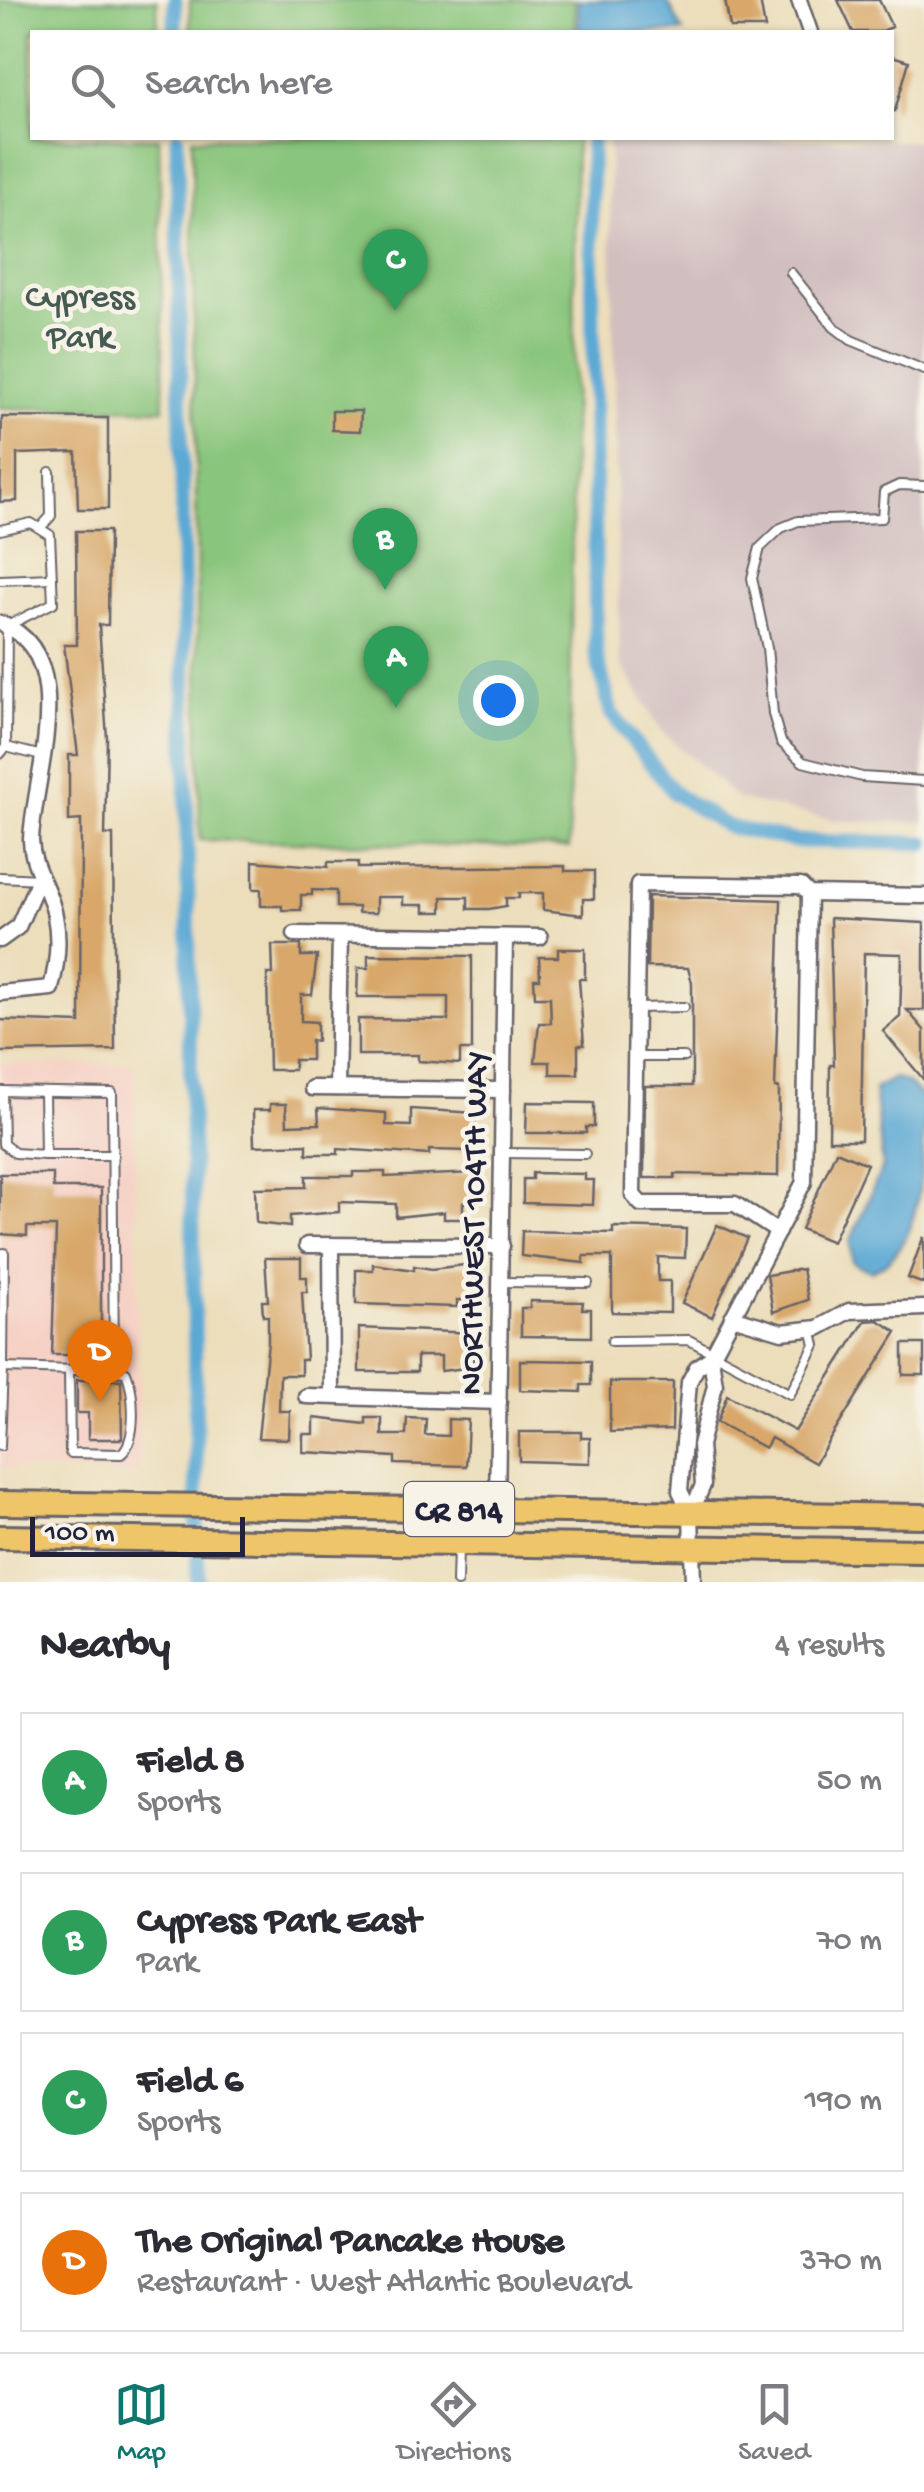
<!DOCTYPE html>
<meta charset="utf-8">
<style>
:root{--surface:#fff;--page:#f7f7f7;--text:#2b2b33;--muted:#7c7c81;--line:#e1e1e2;--accent:#0f766e}
body{margin:0;font-family:"Gochi Hand",sans-serif;background:var(--page);color:var(--text)}
.scale{position:absolute;left:30px;bottom:25px;width:215px;box-sizing:border-box;padding-left:10px;border:5px solid #22223b;border-top:0;font-size:28px;line-height:35px;white-space:nowrap;color:#22223b;-webkit-text-stroke:8px #f7f3e8;paint-order:stroke}
.you{position:absolute;left:498px;top:700px;width:35px;height:35px;margin:-25px;border:8px solid #fff;border-radius:50%;background:#1a73e8;box-shadow:0 0 0 15px #1a73e833}
.badge{display:grid;place-items:center;width:65px;height:65px;border-radius:50%;background:var(--accent);color:#fff;font-size:32px;font-weight:700}
.pin{position:absolute;translate:-50% -82px;filter:drop-shadow(0 2px 5px #0008)}
.pin::after{content:'';position:absolute;top:52px;width:35px;height:30px;background:inherit;clip-path:polygon(0 0,100% 0,50% 100%)}
.list{margin:0;padding:0;list-style:none}
h2{display:flex;justify-content:space-between;align-items:center;height:130px;margin:0;padding:0 40px;font-size:42px}
h2 small{font-size:32px;font-weight:400;color:var(--muted)}
.list li{display:grid;grid-template-columns:65px 1fr auto;gap:30px;align-items:center;box-sizing:border-box;height:140px;margin:0 20px 20px;padding:0 20px;border:2px solid var(--line);border-radius:0px}
.list b{display:block;font-size:38px;white-space:nowrap}
.list p{margin:0;font-size:32px;white-space:nowrap;color:var(--muted)}
.list em{font-size:32px;font-style:normal;color:var(--muted)}
.icon{flex:none;width:55px;height:55px;fill:none;stroke:currentColor;stroke-width:2;stroke-linecap:round;stroke-linejoin:round}
.map{position:relative;flex:none;width:924px;height:1582px;overflow:hidden}
.search{position:absolute;background:var(--surface);box-shadow:0 2px 8px #0004;left:30px;right:30px;top:30px;height:110px;display:flex;align-items:center;gap:25px;box-sizing:border-box;padding:0 35px;border-radius:0px;color:var(--muted);font-size:38px}
.sheet{height:770px;background:var(--surface)}
nav{display:flex;justify-content:space-around;align-items:center;box-sizing:border-box;height:140px;border-top:2px solid var(--line);background:var(--surface);font-size:28px;color:var(--muted)}
nav a{display:grid;justify-items:center;gap:5px}
nav .on{color:var(--accent)}
.map>svg:first-child{display:block}
.built{fill:#f6d1c5}
.industrial{fill:#d1bfbf}
.green{fill:#89c57b;stroke:#56745b;stroke-width:2.5}
.water{fill:#5ba9d4;stroke:#3e6688;stroke-width:2.5}
.lines{fill:none;stroke-linecap:round;stroke-linejoin:round}
.canal{stroke:#5ba9d4;stroke-width:15}
.building{fill:#d8a769}
.lane-casing{stroke:#696468;stroke-width:12}
.street-casing{stroke:#696468;stroke-width:19}
.primary-casing{stroke:#696468;stroke-width:28}
.lane{stroke:#fff;stroke-width:8}
.street{stroke:#fff;stroke-width:14}
.primary{stroke:#eec569;stroke-width:22}
.labels{text-anchor:middle;stroke-width:9;stroke-linejoin:round;paint-order:stroke}
.shield{fill:#f7f3e8;stroke:#62616f;stroke-width:2.5}
.shield-label{font-size:32px;font-weight:bold;fill:#22223b}
.park-label{font-size:35px;fill:#465b51;stroke:#f7f3e8}
.street-label{font-size:35px;fill:#22223b;stroke:#f7f3e8}
</style>
<div class="map">
<svg width="924" height="1582" viewBox="0 0 924 1582">
<rect width="100%" height="100%" fill="#f7f3e8"/>
<filter id="ink" filterUnits="userSpaceOnUse"><feTurbulence type="fractalNoise" baseFrequency=".01" numOctaves="2"/><feDisplacementMap in="SourceGraphic" scale="20" xChannelSelector="R" yChannelSelector="G"/><feConvolveMatrix kernelMatrix="1 2 1 2 8 2 1 2 1" color-interpolation-filters="sRGB"/></filter>
<filter id="wash" filterUnits="userSpaceOnUse"><feTurbulence type="fractalNoise" baseFrequency=".0048" numOctaves="4" result="noise"/><feDisplacementMap in="SourceGraphic" scale="40" xChannelSelector="R" yChannelSelector="G"/><feGaussianBlur stdDeviation="2.25" result="paint"/><feColorMatrix in="noise" values="0 0 0 0 0 0 0 0 0 0 0 0 0 0 0 0 0 1.4 0 .05"/><feComposite in="paint" operator="in"/></filter>
<g filter="url(#wash)">
<rect width="100%" height="100%" fill="#ecdebb"/>
<polygon class="built" points="0,1064 134,1064 140,1474 0,1468"/>
<polygon class="industrial" points="609,139 924,141 924,822 838,821 738,799 662,732 620,662"/>
<g class="green">
<polygon points="0,0 157,0 158,32 32,32 32,138 159,138 164,409 0,408"/>
<rect x="190" y="0" width="385" height="32"/>
<polygon points="192,138 576,138 569,848 200,840"/>
</g>
<g class="water">
<polygon points="578,0 667,0 683,32 579,32"/>
<path d="M894,1078L908,1083L924,1099C924,1160 924,1253 870,1271L852,1262L850,1242L883,1166L874,1089Z"/>
</g>
<g class="lines">
<g class="canal">
<polyline points="175,32 175,0"/>
<polyline points="177,138 198,1582"/>
<polyline points="591,138 596,653 611,713 675,794 728,827 795,841 924,843"/>
</g>
</g>
<g id="blocks">
<g class="building">
<polygon points="725,0 760,0 765,28 730,28"/>
<polygon points="838,0 879,0 892,27 880,32 853,32"/>
<polygon points="892,56 909,61 895,111 892,111"/>
<polygon points="332,411 361,411 360,431 332,430"/>
<polygon points="2,417 108,418 108,509 78,509 76,452 17,454 17,501 0,502"/>
<polygon points="76,531 109,531 108,625 99,625 107,738 105,835 113,835 115,1050 0,1052 0,1020 80,1023 81,820 69,821 69,755 78,755 64,645 77,645"/>
<polygon points="253,861 328,867 328,862 358,862 358,868 565,866 565,871 594,871 594,899 583,899 583,915 543,910 543,893 519,893 519,898 506,898 506,906 489,909 468,909 468,897 442,897 442,912 424,912 424,905 403,905 403,897 376,897 376,913 358,913 358,907 336,907 336,891 312,890 312,895 301,895 301,910 282,910 282,906 261,906 261,889 253,889"/>
<polygon points="648,896 781,900 775,1088 779,1088 778,1176 675,1174 675,1178 644,1178 645,1086 692,1086 692,983 688,968 647,967"/>
<polygon points="830,918 924,923 924,1010 907,1010 924,1030 924,1080 883,1031 900,1017 902,954 864,953 861,1140 829,1140 830,1065 834,1065"/>
<polygon points="272,945 301,945 301,956 317,956 312,995 301,995 301,1021 317,1022 317,1041 311,1040 311,1060 294,1060 294,1070 269,1070 267,974 273,974"/>
<polygon points="558,949 585,949 585,979 579,979 584,1045 578,1045 578,1074 550,1074 550,1062 535,1062 539,1023 551,1023 550,997 535,997 534,979 540,979 539,957 558,957"/>
<polygon points="368,955 472,956 472,1050 460,1050 460,1064 418,1061 418,1055 358,1055 358,1019 448,1020 448,997 357,997 358,968 368,968"/>
<polygon points="527,1102 594,1103 594,1127 586,1127 586,1133 526,1133"/>
<polygon points="270,1104 286,1104 287,1125 319,1124 318,1108 386,1113 386,1125 411,1126 411,1109 476,1113 474,1151 429,1150 429,1155 338,1149 338,1154 307,1154 307,1144 254,1146 253,1110 270,1110"/>
<polygon points="836,1151 867,1164 832,1242 801,1229"/>
<polygon points="353,1172 385,1172 385,1177 474,1173 474,1202 463,1203 463,1219 444,1219 444,1212 396,1217 396,1204 339,1202 339,1212 290,1216 290,1227 256,1223 255,1188 306,1187 306,1176 353,1176"/>
<polygon points="532,1173 585,1174 585,1180 594,1180 593,1205 523,1203 523,1179 532,1179"/>
<polygon points="0,1174 53,1174 53,1188 101,1188 101,1355 52,1355 56,1227 27,1227 27,1236 0,1234"/>
<polygon points="717,1225 747,1238 712,1317 682,1303"/>
<polygon points="613,1227 686,1229 685,1258 658,1257 658,1281 670,1281 670,1313 612,1312 612,1256 584,1256 584,1263 521,1256 522,1231 613,1233"/>
<polygon points="923,1238 924,1238 924,1284 908,1278"/>
<polygon points="265,1258 301,1258 301,1277 307,1277 307,1292 302,1292 306,1360 301,1360 301,1375 280,1375 279,1411 290,1411 289,1439 258,1438 268,1342 268,1316 263,1316 262,1301 268,1301"/>
<polygon points="373,1264 414,1270 414,1266 432,1269 473,1264 474,1300 457,1300 457,1307 356,1304 356,1270 373,1270"/>
<polygon points="802,1269 808,1300 773,1312 767,1275"/>
<polygon points="530,1301 583,1302 582,1309 591,1309 591,1337 521,1336 521,1308 530,1308"/>
<polygon points="878,1320 897,1332 815,1463 771,1438 765,1448 717,1422 727,1395 795,1431 865,1321"/>
<polygon points="359,1328 474,1333 473,1367 441,1371 441,1356 417,1356 417,1372 359,1372"/>
<rect x="903" y="1344" width="21" height="31"/>
<polygon points="520,1360 591,1361 591,1385 581,1385 581,1392 520,1390"/>
<polygon points="77,1380 121,1380 122,1439 88,1439 88,1413 77,1413"/>
<polygon points="610,1382 673,1382 672,1430 610,1432"/>
<polygon points="314,1418 366,1424 366,1418 382,1418 382,1435 406,1435 407,1418 426,1419 425,1435 448,1436 448,1419 468,1420 466,1466 395,1464 395,1457 303,1452 303,1434 314,1434"/>
<polygon points="519,1432 581,1432 581,1438 590,1438 590,1463 519,1461"/>
</g>
</g>
</g>
<g filter="url(#ink)">
<use href="#blocks" fill-opacity="0" stroke="#696468" stroke-width="2.5"/>
<g class="lines">
<defs>
<g id="lane">
<polyline points="791,273 834,327 851,340 924,370"/>
<polyline points="924,486 899,485 884,492 882,518 798,521 781,528 760,548 752,578 767,648 773,714 781,742 803,762 862,777 924,781"/>
<polyline points="42,526 51,516 50,472"/>
<polyline points="0,530 31,523 50,535 53,603 7,626 6,747 0,754"/>
<polyline points="0,580 52,578"/>
<polyline points="6,747 42,756"/>
<polyline points="0,877 39,879"/>
<polyline points="636,1008 684,1007"/>
<polyline points="635,1057 684,1057"/>
<polyline points="0,1091 112,1093 114,1371 3,1368 4,1253"/>
<polyline points="2,1091 3,1144 15,1153 45,1155 44,1092"/>
<polyline points="503,1153 585,1154"/>
<polyline points="45,1155 113,1155"/>
<polyline points="501,1282 588,1283"/>
<polyline points="612,1341 689,1340 790,1394 815,1345 811,1328"/>
<path d="M69,1370L70,1453L121,1454C138,1440 134,1391 126,1372L114,1371"/>
<polyline points="0,1446 3,1368"/>
<polyline points="457,1582 458,1549"/>
</g>
<g id="street">
<polyline points="799,0 810,32"/>
<path d="M0,623C82,654 33,778 31,840C32,869 50,888 55,916C60,940 57,965 51,988L0,993"/>
<polyline points="295,934 540,937"/>
<polyline points="0,940 18,927 39,879"/>
<polyline points="312,1088 503,1090"/>
<polyline points="337,1088 340,935"/>
<polyline points="778,1232 735,1204 641,1204 633,1195 638,884 801,886 809,894 924,896"/>
<polyline points="307,1245 502,1246"/>
<polyline points="331,1245 332,1396"/>
<polyline points="732,1317 782,1332 818,1328 849,1311 924,1308"/>
<polyline points="306,1396 499,1402"/>
<polyline points="497,1509 505,937"/>
<polyline points="691,1513 680,1491 689,1382 697,1367 711,1358 804,1182 809,894"/>
<polyline points="693,1582 691,1513 703,1485 700,1445 715,1385 711,1358"/>
</g>
<g id="primary">
<polyline points="0,1503 924,1516"/>
<polyline points="0,1537 924,1551"/>
</g>
</defs>
<use href="#lane" class="lane-casing"/>
<use href="#street" class="street-casing"/>
<use href="#primary" class="primary-casing"/>
<use href="#lane" class="lane"/>
<use href="#street" class="street"/>
<use href="#primary" class="primary"/>
</g>
</g>
<g class="labels">
<rect class="shield" x="404" y="1482" width="110" height="54" rx="8"/>
<g class="shield-label">
<text x="459" y="1520">CR 814</text>
</g>
<g class="park-label">
<text x="80" y="306">Cypress<tspan x="80" dy="40">Park</tspan></text>
</g>
<g class="street-label">
<text transform="translate(471 1223) rotate(-89)" y="12">NORTHWEST 104TH WAY</text>
</g>
</g>
</svg>
<div class="scale">100 m</div>
<div class="you"></div>
<div class="pin badge" style="left:396px;top:708px;background:#2e9e5b">A</div>
<div class="pin badge" style="left:385px;top:590px;background:#2e9e5b">B</div>
<div class="pin badge" style="left:395px;top:311px;background:#2e9e5b">C</div>
<div class="pin badge" style="left:100px;top:1402px;background:#e8710a">D</div>
<div class="search"><svg class="icon" aria-label="search" viewBox="0 0 24 24"><circle cx="10" cy="10" r="6"/><path d="M15 15l6 6"/></svg>Search here</div>
</div>
<section class="sheet">
<h2>Nearby<small>4 results</small></h2>
<ul class="list">
<li><span class="badge" style="background:#2e9e5b">A</span><div><b>Field 8</b><p>Sports</p></div><em>50 m</em></li>
<li><span class="badge" style="background:#2e9e5b">B</span><div><b>Cypress Park East</b><p>Park</p></div><em>70 m</em></li>
<li><span class="badge" style="background:#2e9e5b">C</span><div><b>Field 6</b><p>Sports</p></div><em>190 m</em></li>
<li><span class="badge" style="background:#e8710a">D</span><div><b>The Original Pancake House</b><p>Restaurant · West Atlantic Boulevard</p></div><em>370 m</em></li>
</ul>
</section>
<nav>
<a class="on"><svg class="icon" aria-label="map" viewBox="0 0 24 24"><path d="M3 6l6-2 6 2 6-2v14l-6 2-6-2-6 2zM9 4v14M15 6v14"/></svg>Map</a>
<a><svg class="icon" aria-label="directions" viewBox="0 0 24 24"><path d="M12 3l9 9-9 9-9-9zM9 14v-3h6M13 9l2 2-2 2"/></svg>Directions</a>
<a><svg class="icon" aria-label="saved" viewBox="0 0 24 24"><path d="M7 4h10v16l-5-4-5 4z"/></svg>Saved</a>
</nav>
